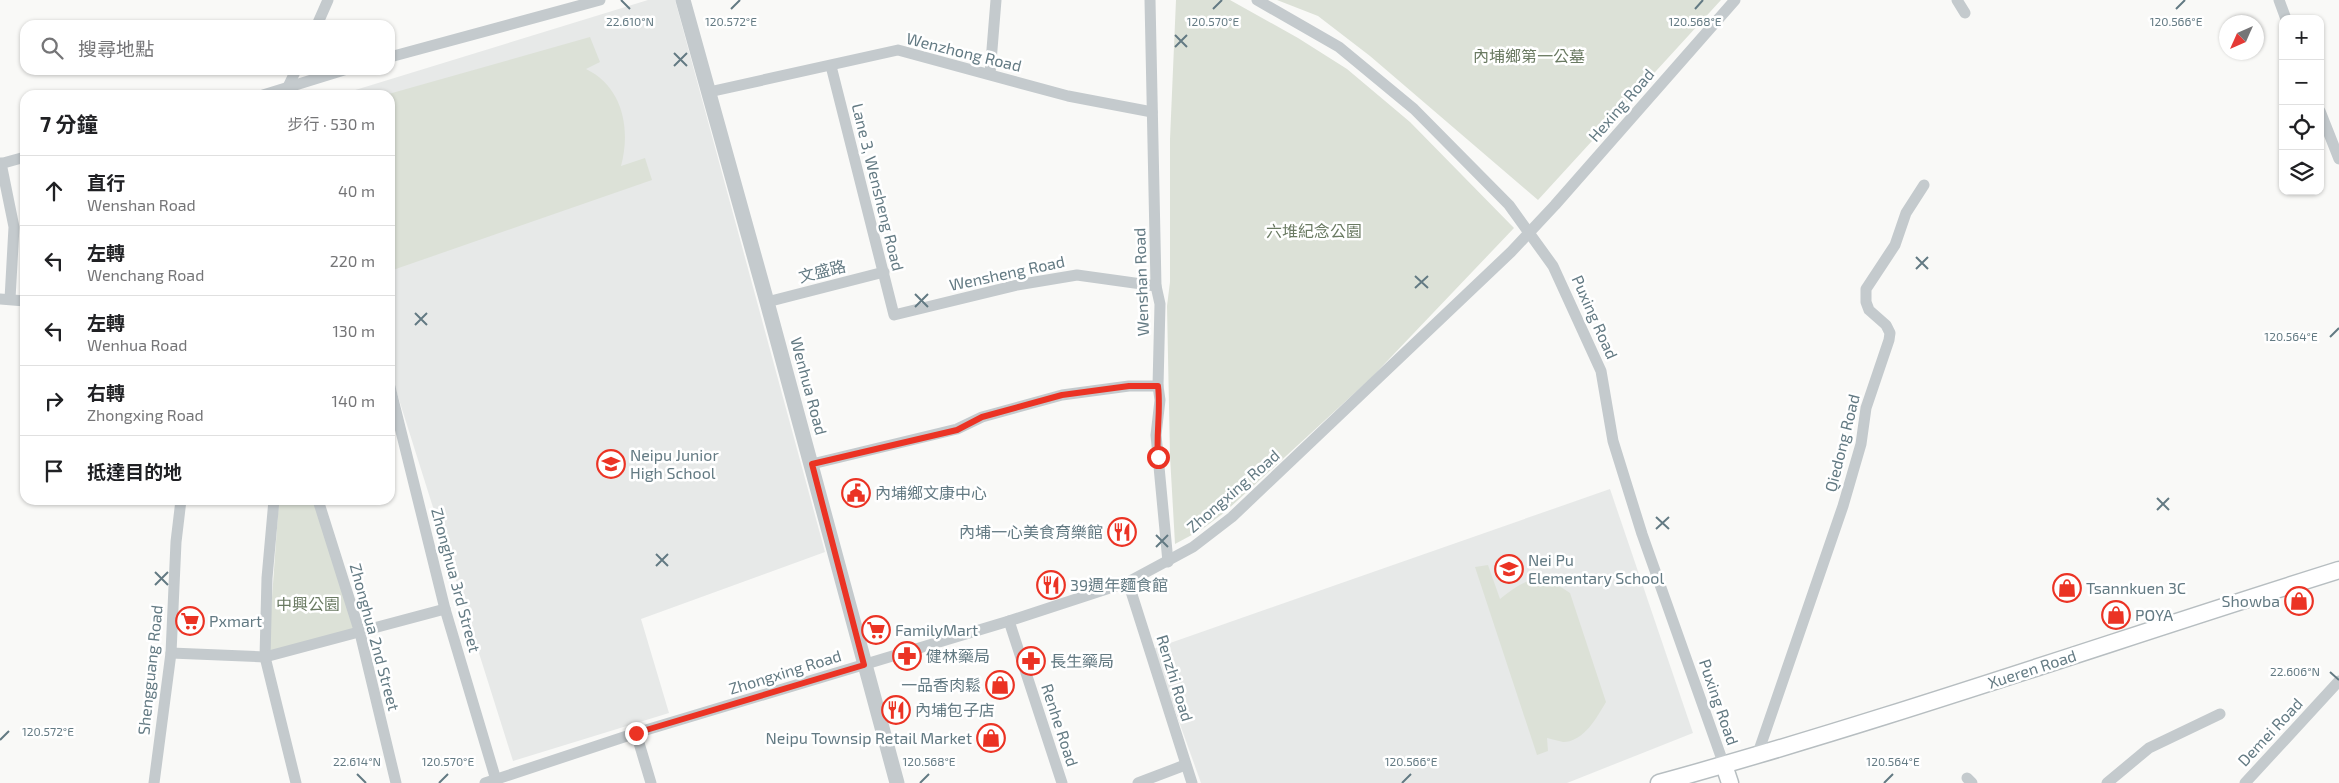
<!DOCTYPE html>
<html lang="zh-TW">
<meta charset="utf-8">
<style>
:root{--surface:#fff;--page:#f6f6f6;--text:#202124;--muted:#757577;--line:#e0e0e0}
body{margin:0;font-family:"Exo 2","Noto Sans TC",sans-serif;background:var(--page);color:var(--text)}
.controls{position:absolute;right:15px;top:15px;display:grid;overflow:hidden;border-radius:10px;box-shadow:0 1px 4px #0004}
.controls button{width:45px;height:45px;display:grid;place-items:center;padding:0;border:0;border-bottom:1px solid var(--line);background:var(--surface);color:var(--text);font:25px sans-serif}
.compass{position:absolute;left:2219px;top:15px;width:45px;height:45px;border-radius:50%;background:var(--surface);box-shadow:0 1px 4px #0004;rotate:225deg}
.stop{position:absolute;width:15px;height:15px;margin:-11px;border:4px solid #eb3324;border-radius:50%;background:#fff}
.stop.end{background:#eb3324;border-color:#fff;box-shadow:0 1px 5px #0008}
.list{margin:0;padding:0;list-style:none}
h2{display:flex;justify-content:space-between;align-items:center;height:65px;margin:0;padding:0 20px;font-size:21px}
h2 small{font-size:16px;font-weight:400;color:var(--muted)}
.list li{display:grid;grid-template-columns:32px 1fr auto;gap:15px;align-items:center;box-sizing:border-box;height:70px;padding:0 20px;border-top:1px solid var(--line)}
.list b{display:block;font-size:19px;white-space:nowrap}
.list p{margin:0;font-size:16px;white-space:nowrap;color:var(--muted)}
.list em{font-size:16px;font-style:normal;color:var(--muted)}
.icon{flex:none;width:28px;height:28px;fill:none;stroke:currentColor;stroke-width:2;stroke-linecap:round;stroke-linejoin:round}
.map{position:relative;flex:none;width:2339px;height:783px;overflow:hidden}
.search{position:absolute;background:var(--surface);box-shadow:0 1px 4px #0004;left:20px;top:20px;width:375px;height:55px;display:flex;align-items:center;gap:12px;box-sizing:border-box;padding:0 18px;border-radius:15px;color:var(--muted);font-size:19px}
.panel{position:absolute;background:var(--surface);box-shadow:0 1px 4px #0004;left:20px;top:90px;width:375px;height:415px;border-radius:15px}
.map>svg:first-child{display:block}
.built{fill:#e7e9e8}
.green{fill:#dce1d7}
.lines{fill:none;stroke-linecap:round;stroke-linejoin:round}
.secondary-casing{stroke:#b7bec1;stroke-width:19}
.minor{stroke:#c4cacd;stroke-width:11}
.tertiary{stroke:#c4cacd;stroke-width:15}
.secondary{stroke:#fff;stroke-width:16}
.route{stroke:#eb3324;stroke-width:6}
.ticks{fill:none;stroke:#637a83;stroke-width:2}
.labels{text-anchor:middle;stroke-width:5;stroke-linejoin:round;paint-order:stroke}
.street-label{font-size:16px;fill:#637a83;stroke:#fff}
.park-label{font-size:16px;fill:#6a7a62;stroke:#fff}
.poi-label{font-size:16px;fill:#637a83;stroke:#fff;text-anchor:start}
.ticks-label{font-size:12px;text-anchor:middle;fill:#637a83;stroke:#fff;stroke-width:5;stroke-linejoin:round;paint-order:stroke}
</style>
<div class="map">
<svg width="2339" height="783" viewBox="0 0 2339 783">
<rect width="100%" height="100%" fill="#f9f9f7"/>
<g class="built">
<polygon points="648,0 675,0 825,552 641,619 669,713 513,761 390,371 390,95 339,95"/>
<polygon points="1610,489 1693,733 1567,783 1201,783 1153,649"/>
</g>
<g class="green">
<polygon points="1176,0 1230,0 1298,38 1347,69 1410,122 1514,228 1372,377 1225,512 1201,530 1175,544 1170,456 1167,306 1170,282 1170,139"/>
<polygon points="1277,0 1721,0 1538,200 1370,56 1318,16"/>
<path d="M590,37L600,62L586,69C623,87 631,129 621,166L645,158L652,180L390,271V95H385Z"/>
<polygon points="279,500 314,500 354,630 268,653"/>
<path d="M1488,565L1500,599C1528,577 1539,572 1570,593L1606,702C1597,717 1584,742 1563,742C1558,741 1552,739 1547,738L1548,751L1537,755L1475,567Z"/>
</g>
<g class="lines">
<defs>
<g id="secondary">
<polyline points="1724,765 1730,783"/>
<path d="M1659,783C1888,720 2112,641 2339,570"/>
</g>
</defs>
<use href="#secondary" class="secondary-casing"/>
<g class="minor">
<polyline points="1150,0 1156,286 1160,304 1158,386 1160,400 1156,435 1168,562"/>
<polyline points="1257,0 1339,47 1414,109 1509,205 1553,266 1601,371 1613,441 1642,534 1724,765"/>
<polyline points="1957,0 1965,13"/>
<polyline points="2279,0 2286,19"/>
<polyline points="317,25 328,0"/>
<polyline points="390,57 600,0"/>
<polyline points="831,66 894,315 1017,285 1077,275 1156,286"/>
<polyline points="990,74 996,0"/>
<polyline points="286,91 296,70"/>
<polyline points="709,92 898,50 1068,96 1152,112"/>
<polyline points="263,95 344,70"/>
<polyline points="2320,111 2339,159"/>
<polyline points="1,163 14,227 10,299"/>
<polyline points="0,164 25,157"/>
<polyline points="0,299 25,301"/>
<polyline points="767,302 884,272"/>
<polyline points="390,387 445,609 496,780"/>
<polyline points="812,464 957,429 982,417 1062,395 1129,386 1158,386"/>
<polyline points="274,500 267,578 265,657 296,783"/>
<polyline points="318,500 360,633 396,783"/>
<polyline points="1128,582 1192,783"/>
<polyline points="1009,621 1062,783"/>
<polyline points="171,653 265,657 445,609"/>
<polyline points="636,733 651,783"/>
<polyline points="1758,753 1843,506 1861,444 1866,408 1889,340 1890,333 1886,325 1869,310 1866,302 1866,289 1895,245 1906,213 1924,185"/>
<polyline points="1967,778 1972,783"/>
<polyline points="154,783 171,653 176,542 181,500"/>
<polyline points="485,783 636,733 1009,621 1128,582 1193,547 1232,517 1511,252 1555,205 1735,0"/>
<polyline points="1138,783 1185,765"/>
<polyline points="2107,783 2149,748 2220,714"/>
<polyline points="2245,783 2339,681"/>
</g>
<polyline class="tertiary" points="683,0 767,302 897,783"/>
<use href="#secondary" class="secondary"/>
</g>
<g class="lines">
<path class="route" d="M636,733L864,665L812,464L957,430L982,417L1062,395L1129,386H1158C1161,410 1156,433 1158,457"/>
</g>
<path class="ticks" d="M621,0L630,9M731,9L740,0M1213,9L1222,0M1695,9L1703,0M2176,9L2185,0M1175,35L1187,47M1175,47L1187,35M674,53L687,66M674,66L687,53M1916,257L1928,269M1916,269L1928,257M1415,276L1428,288M1415,288L1428,276M915,294L928,307M915,307L928,294M415,313L427,325M415,325L427,313M2330,337L2339,328M2157,498L2169,510M2157,510L2169,498M1656,517L1669,529M1656,529L1669,517M1156,535L1168,547M1156,547L1168,535M656,554L668,566M656,566L668,554M155,572L168,585M155,585L168,572M2330,672L2339,680M0,740L9,731M357,774L366,783M439,783L448,774M920,783L929,774M1402,783L1411,774M1884,783L1893,774"/>
<defs>
<symbol id="school-ring" viewBox="-11 -11 22 22"><circle r="9.5" fill="#fff" stroke="#eb3324" stroke-width="1.5"/><path d="M0-5L7-2L0 1L-7-2ZM-4 1L0 2.5L4 1V4Q0 6-4 4Z" fill="#eb3324"/></symbol>
<symbol id="civic-ring" viewBox="-11 -11 22 22"><circle r="9.5" fill="#fff" stroke="#eb3324" stroke-width="1.5"/><path d="M-.6-6.5H3V-4.5H.6V-3L4-1V1h2V6H-6V1h2V-1L-.6-3ZM-1.2 2.5V6h2.4V2.5Z" fill="#eb3324"/></symbol>
<symbol id="restaurant-ring" viewBox="-11 -11 22 22"><circle r="9.5" fill="#fff" stroke="#eb3324" stroke-width="1.5"/><path d="M-5-6h1v4h1v-4h1v4h1v-4h1v5L-1.5 .5V6h-2V.5L-5-1ZM5-6V6H3V1.5H1.5Q1.5-4 5-6Z" fill="#eb3324"/></symbol>
<symbol id="shop-ring" viewBox="-11 -11 22 22"><circle r="9.5" fill="#fff" stroke="#eb3324" stroke-width="1.5"/><path d="M-5-2.5h2.3a2.7 3.5 0 0 1 5.4 0H5L5.5 6h-11ZM-1.5-2.5h3a1.5 2.3 0 0 0-3 0Z" fill="#eb3324"/></symbol>
<symbol id="supermarket-ring" viewBox="-11 -11 22 22"><circle r="9.5" fill="#fff" stroke="#eb3324" stroke-width="1.5"/><path d="M-6-5.5h2.5l.6 2H6L4.5 2H-2.5L-4.4-4H-6ZM-1.5 3.2a1.3 1.3 0 1 0 .1 0ZM3 3.2a1.3 1.3 0 1 0 .1 0Z" fill="#eb3324"/></symbol>
<symbol id="pharmacy-ring" viewBox="-11 -11 22 22"><circle r="9.5" fill="#fff" stroke="#eb3324" stroke-width="1.5"/><path d="M-2-6h4v4h4v4h-4v4h-4v-4h-4v-4h4Z" fill="#eb3324"/></symbol>
</defs>
<g fill-rule="evenodd">
<use href="#school-ring" x="595" y="448" width="32" height="32"/>
<use href="#civic-ring" x="840" y="477" width="32" height="32"/>
<use href="#restaurant-ring" x="1106" y="516" width="32" height="32"/>
<use href="#school-ring" x="1493" y="553" width="32" height="32"/>
<use href="#restaurant-ring" x="1035" y="569" width="32" height="32"/>
<use href="#shop-ring" x="2051" y="572" width="32" height="32"/>
<use href="#shop-ring" x="2283" y="585" width="32" height="32"/>
<use href="#shop-ring" x="2100" y="599" width="32" height="32"/>
<use href="#supermarket-ring" x="174" y="605" width="32" height="32"/>
<use href="#supermarket-ring" x="860" y="614" width="32" height="32"/>
<use href="#pharmacy-ring" x="891" y="640" width="32" height="32"/>
<use href="#pharmacy-ring" x="1015" y="645" width="32" height="32"/>
<use href="#shop-ring" x="984" y="669" width="32" height="32"/>
<use href="#restaurant-ring" x="880" y="694" width="32" height="32"/>
<use href="#shop-ring" x="975" y="722" width="32" height="32"/>
</g>
<g class="labels">
<g class="street-label">
<text transform="translate(964 52) rotate(14)" y="6">Wenzhong Road</text>
<text transform="translate(1621 105) rotate(-49)" y="6">Hexing Road</text>
<text transform="translate(878 187) rotate(76)" y="6">Lane 3, Wensheng Road</text>
<text transform="translate(822 271) rotate(-14)" y="6">文盛路</text>
<text transform="translate(1007 273) rotate(-12)" y="6">Wensheng Road</text>
<text transform="translate(1141 282) rotate(-92)" y="6">Wenshan Road</text>
<text transform="translate(1595 317) rotate(66)" y="6">Puxing Road</text>
<text transform="translate(809 386) rotate(75)" y="6">Wenhua Road</text>
<text transform="translate(1842 443) rotate(-76)" y="6">Qiedong Road</text>
<text transform="translate(1233 491) rotate(-41)" y="6">Zhongxing Road</text>
<text transform="translate(456 580) rotate(75)" y="6">Zhonghua 3rd Street</text>
<text transform="translate(375 637) rotate(75)" y="6">Zhonghua 2nd Street</text>
<text transform="translate(2032 669) rotate(-18)" y="6">Xueren Road</text>
<text transform="translate(150 670) rotate(-84)" y="6">Shengguang Road</text>
<text transform="translate(785 672) rotate(-17)" y="6">Zhongxing Road</text>
<text transform="translate(1175 678) rotate(73)" y="6">Renzhi Road</text>
<text transform="translate(1719 702) rotate(71)" y="6">Puxing Road</text>
<text transform="translate(1060 725) rotate(72)" y="6">Renhe Road</text>
<text transform="translate(2270 732) rotate(-47)" y="6">Demei Road</text>
</g>
<g class="park-label">
<text x="1529" y="62">內埔鄉第一公墓</text>
<text x="1314" y="237">六堆紀念公園</text>
<text x="308" y="610">中興公園</text>
</g>
<g class="poi-label">
<text x="630" y="461">Neipu Junior<tspan x="630" dy="18">High School</tspan></text>
<text x="875" y="499">內埔鄉文康中心</text>
<text x="1103" y="538" text-anchor="end">內埔一心美食育樂館</text>
<text x="1528" y="566">Nei Pu<tspan x="1528" dy="18">Elementary School</tspan></text>
<text x="1070" y="591">39週年麵食館</text>
<text x="2086" y="594">Tsannkuen 3C</text>
<text x="2280" y="607" text-anchor="end">Showba</text>
<text x="2135" y="621">POYA</text>
<text x="209" y="627">Pxmart</text>
<text x="895" y="636">FamilyMart</text>
<text x="926" y="662">健林藥局</text>
<text x="1050" y="667">長生藥局</text>
<text x="981" y="691" text-anchor="end">一品香肉鬆</text>
<text x="915" y="716">內埔包子店</text>
<text x="972" y="744" text-anchor="end">Neipu Townsip Retail Market</text>
</g>
</g>
<g class="ticks-label">
<text x="630" y="26">22.610°N</text>
<text x="731" y="26">120.572°E</text>
<text x="1213" y="26">120.570°E</text>
<text x="1695" y="26">120.568°E</text>
<text x="2176" y="26">120.566°E</text>
<text x="2291" y="341">120.564°E</text>
<text x="2295" y="676">22.606°N</text>
<text x="48" y="736">120.572°E</text>
<text x="1893" y="766">120.564°E</text>
<text x="357" y="766">22.614°N</text>
<text x="448" y="766">120.570°E</text>
<text x="929" y="766">120.568°E</text>
<text x="1411" y="766">120.566°E</text>
</g>
</svg>
<div class="controls">
<button>+</button>
<button>−</button>
<button><svg class="icon" aria-label="locate" viewBox="0 0 24 24"><circle cx="12" cy="12" r="6"/><path d="M12 2v4M12 18v4M2 12h4M18 12h4"/></svg></button>
<button><svg class="icon" aria-label="layers" viewBox="0 0 24 24"><path d="M12 4l9 5-9 5-9-5zM3 14l9 5 9-5"/></svg></button>
</div>
<svg class="compass" viewBox="-18 -18 36 36"><path d="M0-13l5 13h-10z" fill="#e53935"/><path d="M0 13l5-13h-10z" fill="#757577"/></svg>
<div class="stop" style="left:1158px;top:457px"></div>
<div class="stop end" style="left:636px;top:733px"></div>
<div class="search"><svg class="icon" aria-label="search" viewBox="0 0 24 24"><circle cx="10" cy="10" r="6"/><path d="M15 15l6 6"/></svg>搜尋地點</div>
<section class="panel">
<h2>7 分鐘<small>步行 · 530 m</small></h2>
<ul class="list">
<li><svg class="icon" aria-label="ahead" viewBox="0 0 24 24"><path d="M12 20V5M6 11l6-6 6 6"/></svg><div><b>直行</b><p>Wenshan Road</p></div><em>40 m</em></li>
<li><svg class="icon" aria-label="left" viewBox="0 0 24 24"><path d="M17 20v-9H6M10 6l-5 5 5 5"/></svg><div><b>左轉</b><p>Wenchang Road</p></div><em>220 m</em></li>
<li><svg class="icon" aria-label="left" viewBox="0 0 24 24"><path d="M17 20v-9H6M10 6l-5 5 5 5"/></svg><div><b>左轉</b><p>Wenhua Road</p></div><em>130 m</em></li>
<li><svg class="icon" aria-label="right" viewBox="0 0 24 24"><path d="M7 20v-9h11M14 6l5 5-5 5"/></svg><div><b>右轉</b><p>Zhongxing Road</p></div><em>140 m</em></li>
<li><svg class="icon" aria-label="arrive" viewBox="0 0 24 24"><path d="M6 21V4h12l-3 4 3 4H6"/></svg><div><b>抵達目的地</b></div></li>
</ul>
</section>
</div>
